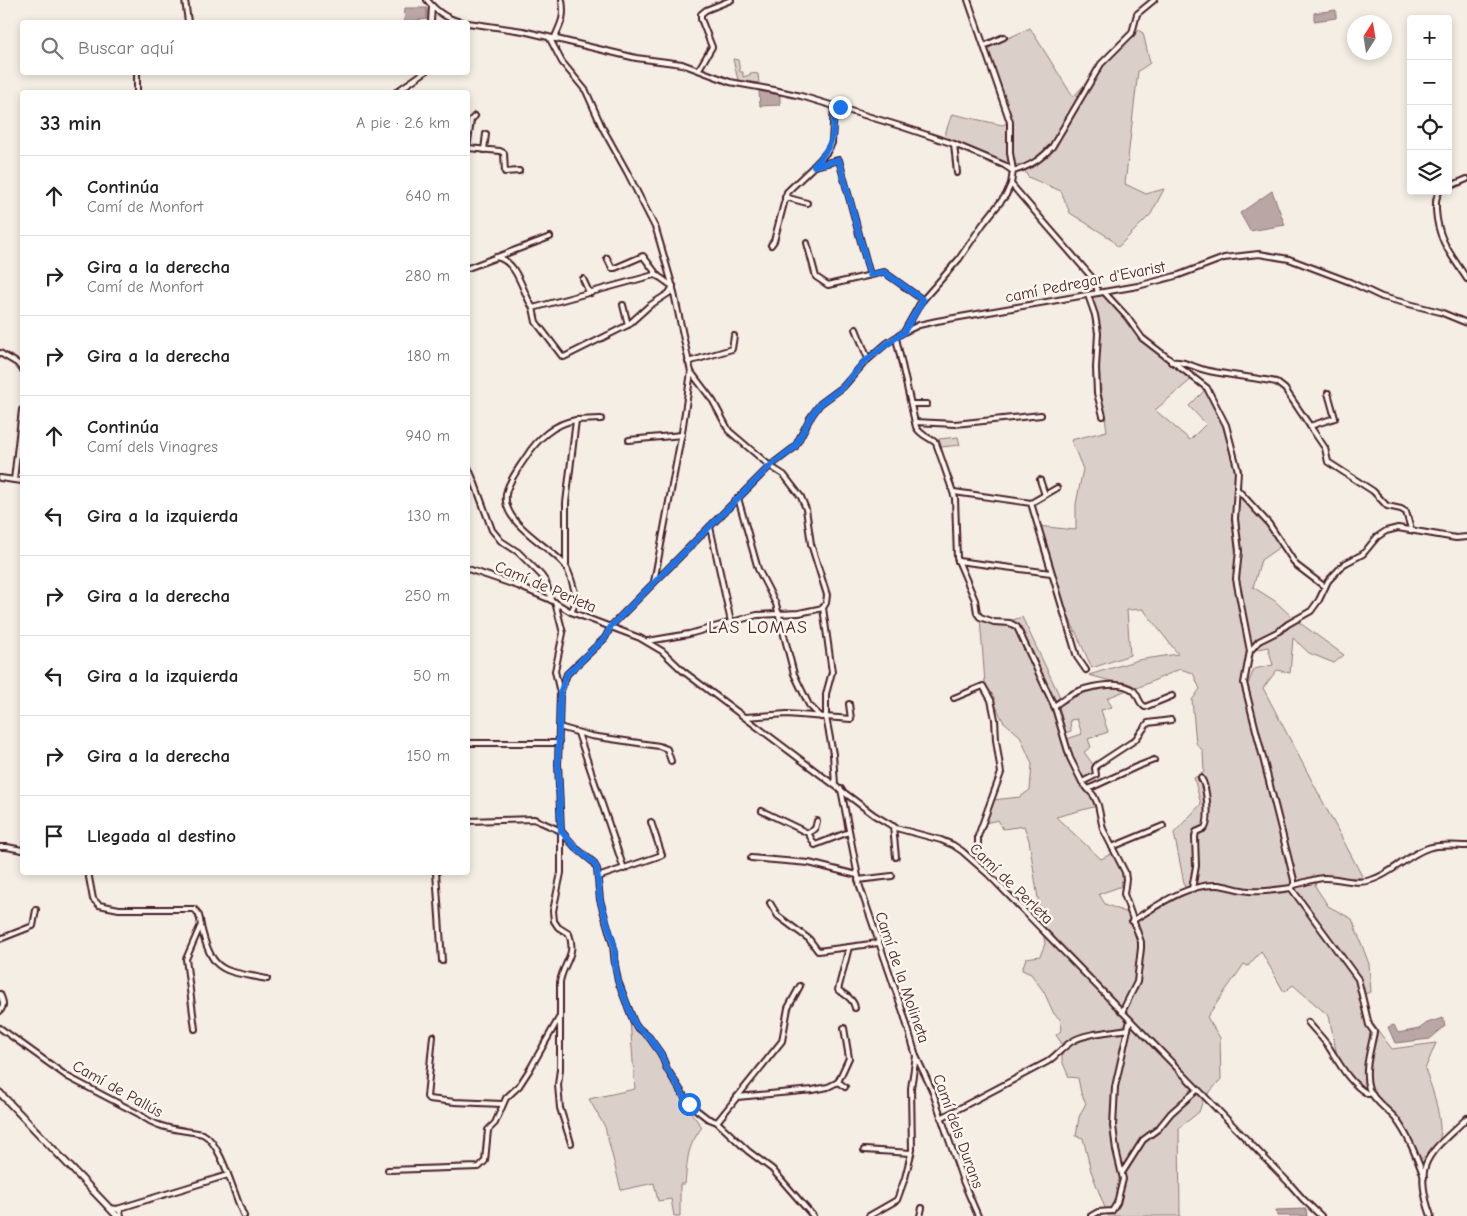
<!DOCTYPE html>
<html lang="es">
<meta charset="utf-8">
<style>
:root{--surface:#fff;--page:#f6f6f6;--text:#222;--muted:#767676;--line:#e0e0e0}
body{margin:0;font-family:"Comic Neue",sans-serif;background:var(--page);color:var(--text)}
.controls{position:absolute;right:15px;top:15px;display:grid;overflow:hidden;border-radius:5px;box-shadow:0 2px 8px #0003}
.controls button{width:45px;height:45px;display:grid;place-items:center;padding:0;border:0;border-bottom:1px solid var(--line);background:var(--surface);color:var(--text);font:25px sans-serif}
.compass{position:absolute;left:1347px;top:15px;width:45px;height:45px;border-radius:50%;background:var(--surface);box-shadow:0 2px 8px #0003;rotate:12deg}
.stop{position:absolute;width:15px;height:15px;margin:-11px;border:4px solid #1a73e8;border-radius:50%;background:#fff}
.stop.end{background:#1a73e8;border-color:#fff;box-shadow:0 1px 5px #0008}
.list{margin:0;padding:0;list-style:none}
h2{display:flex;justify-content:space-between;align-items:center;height:65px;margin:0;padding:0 20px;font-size:21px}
h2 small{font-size:16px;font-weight:400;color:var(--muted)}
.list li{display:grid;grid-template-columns:32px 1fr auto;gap:15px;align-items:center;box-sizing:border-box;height:80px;padding:0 20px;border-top:1px solid var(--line)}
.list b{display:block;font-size:19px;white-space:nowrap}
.list p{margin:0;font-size:16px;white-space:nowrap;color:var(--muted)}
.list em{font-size:16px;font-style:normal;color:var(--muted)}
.icon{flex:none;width:28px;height:28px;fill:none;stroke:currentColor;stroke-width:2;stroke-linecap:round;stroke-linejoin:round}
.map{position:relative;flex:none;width:1467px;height:1216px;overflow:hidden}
.search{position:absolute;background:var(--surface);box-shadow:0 2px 8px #0003;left:20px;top:20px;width:450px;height:55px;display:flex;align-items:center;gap:12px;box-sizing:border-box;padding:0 18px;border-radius:5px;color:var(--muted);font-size:19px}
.panel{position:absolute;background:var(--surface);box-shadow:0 2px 8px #0003;left:20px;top:90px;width:450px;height:785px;border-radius:5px}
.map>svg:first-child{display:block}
.green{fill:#dbd0c9;stroke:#92787a;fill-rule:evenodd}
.water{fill:#baa7a5;stroke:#8d7174}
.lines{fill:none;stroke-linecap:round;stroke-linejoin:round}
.minor-casing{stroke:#4a1f2b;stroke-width:8}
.major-casing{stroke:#4a1f2b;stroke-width:9}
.minor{stroke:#fbf7ec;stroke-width:4}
.major{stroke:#fbf7ec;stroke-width:5}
.route{stroke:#1a73e8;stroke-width:6}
.labels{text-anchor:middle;stroke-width:5;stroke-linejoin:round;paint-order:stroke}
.street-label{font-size:16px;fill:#4a1f2b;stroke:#fbf7ec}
.neighbourhood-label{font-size:18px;letter-spacing:1px;fill:#4a1f2b;stroke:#fbf7ec}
</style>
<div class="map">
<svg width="1467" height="1216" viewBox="0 0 1467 1216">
<rect width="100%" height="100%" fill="#f4eee4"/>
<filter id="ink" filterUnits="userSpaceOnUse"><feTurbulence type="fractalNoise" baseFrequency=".02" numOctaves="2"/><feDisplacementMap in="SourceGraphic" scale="10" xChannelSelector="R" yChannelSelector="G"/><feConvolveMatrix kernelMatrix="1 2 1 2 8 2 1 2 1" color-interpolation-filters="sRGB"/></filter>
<g filter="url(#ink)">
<g class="green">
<polygon points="1030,28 1073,97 1136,29 1143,33 1150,63 1138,71 1125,184 1146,194 1164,189 1151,214 1118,247 1110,238 1070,213 1061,191 1028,177 1021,164 1011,166 943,140 952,114 1002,125 1010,122 985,49"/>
<polygon points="733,59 738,60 740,72 743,72 743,77 750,75 750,73 758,74 759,83 738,80"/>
<path d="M1105,294L1142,338L1193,378L1155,410L1190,440L1206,424L1189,406L1207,388C1225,423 1239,452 1238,492L1265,519L1281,546L1261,560L1253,587L1275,601L1293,618L1344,655L1334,663L1309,653L1293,638L1290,673L1277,670L1263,688L1363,878L1317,879L1315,886L1328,906L1352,919L1369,964L1371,992L1364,994L1370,1020L1392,1049L1436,1043L1425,1069C1434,1093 1442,1117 1440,1143L1418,1162L1401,1128L1370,1090L1365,1092L1355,1082L1338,1060L1329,1016L1293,985L1284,992L1261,951L1248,966L1244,964L1207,1017L1220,1038L1221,1079L1203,1100L1199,1112L1179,1128L1180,1216H1108L1091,1171L1083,1138L1076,1136L1079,1117L1086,1103L1081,1093L1078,1078L1069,1077L1062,1061V1044L1056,1035L1062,1030L1060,1019L1054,1014L1044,992L1031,974L1022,970L1026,958L1040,956L1045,944L1029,840L1024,826L1003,829L998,820L985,823L993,800L1020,797L1030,790L1032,764L1020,736L1003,721L985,683L980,617L992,623L1010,621L1022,617L1060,697L1053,704L1059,727L1067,739L1082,734L1077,719L1070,720L1071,731L1065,733L1059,706C1076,695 1107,680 1127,690L1107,698L1112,707L1101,710L1108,732L1088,739L1091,747L1084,752L1094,766L1093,767L1095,776L1081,783L1094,796L1097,806L1056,817L1101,859L1113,853C1120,865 1126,872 1122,886L1099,894L1105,904L1130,914L1132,920L1179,893L1198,887L1185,888L1174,833L1201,804L1194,778L1204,772L1203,751L1196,743L1192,700L1200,689L1193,673L1180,669L1137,688L1089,675L1138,660L1178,654L1143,609L1127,610L1130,655L1092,668L1056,589L1037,526L1076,530V504L1083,469L1071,440L1107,431L1101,391L1095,315L1088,295ZM1268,647L1273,665L1254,669L1248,684L1244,683L1250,651Z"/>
<polygon points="958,437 960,445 941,447 939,439"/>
<path d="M630,1020L637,1029L652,1044L685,1105L702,1127C686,1149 688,1158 685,1184H680V1216H674L671,1199L658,1201L654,1183L621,1190L605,1127L589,1099L635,1089Z"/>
</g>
<g class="water">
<polygon points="405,8 427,8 427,19 404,22"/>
<polygon points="1336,10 1336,18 1314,21 1314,13"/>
<polygon points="759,91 780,95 780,105 760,106"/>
<polygon points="1272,191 1285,225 1250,231 1240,213"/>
<polygon points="1443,1018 1445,1026 1430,1039 1395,1043 1388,1027 1394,1025 1398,1033 1419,1029 1427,1023"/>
<polygon points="1306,1209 1307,1216 1277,1216 1276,1210"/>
</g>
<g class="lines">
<defs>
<g id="minor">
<polyline points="185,0 188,22"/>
<path d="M427,0C436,11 448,20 463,22"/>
<polyline points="968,0 1010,122 1010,153 1013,170"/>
<polyline points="431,22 432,6"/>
<polyline points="468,23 523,31 636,58 682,64 730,82 774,90 801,96 900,126 954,144 1004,165 1013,171"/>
<polyline points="550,39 562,62 586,91 602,127 627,172 656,229 672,284 691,372 713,401 729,431 770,466 784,475 801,497 806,509 811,544 827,595 826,603 823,608 832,672 826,694 826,717 833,754 835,785"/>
<path d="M554,39C561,23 565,18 562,0"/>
<polyline points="984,46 1004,37"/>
<polyline points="699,69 712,47 701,19 701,14 706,10 731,0"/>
<polyline points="137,92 137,72"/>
<polyline points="396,92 425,72"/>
<polyline points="468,142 471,120 475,116"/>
<polyline points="954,144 957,173"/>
<polyline points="468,148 500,151 504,153 505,172 519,171"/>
<polyline points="484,150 486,134"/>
<polyline points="814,166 839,160 870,275"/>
<polyline points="1011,184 1095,281 1098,293"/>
<polyline points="1448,187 1467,179"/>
<path d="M1440,191C1435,197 1436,203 1436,210C1438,241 1451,254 1467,279"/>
<polyline points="785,197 807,203"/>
<polyline points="807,243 816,277 828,285 884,272 923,300"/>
<polyline points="771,245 774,241 787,192 812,168 827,152 832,143 834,105"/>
<path d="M496,257C518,261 522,292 533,308L654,275C661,276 666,283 673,286L669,293L649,306L628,325L564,357L562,356L536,322L533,308"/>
<polyline points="607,258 612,268 615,268 643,256 658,276"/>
<polyline points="468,268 550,237"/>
<polyline points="583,279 588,290 591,293"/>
<path d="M1104,292L1127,317L1142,338L1207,388L1226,425L1238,471L1235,519L1239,551L1236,579L1250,651L1244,683L1294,880V885L1291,888C1277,890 1263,892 1249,891C1238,890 1228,886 1218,885C1187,883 1157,906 1132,921"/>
<polyline points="1088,295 1095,315 1098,333 1096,368 1097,393 1103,416"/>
<polyline points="623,305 628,325"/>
<polyline points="856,329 868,359"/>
<polyline points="906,331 919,325 937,321 1138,286 1179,275 1224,258 1259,254 1289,259 1350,282 1382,297 1440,312 1467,323"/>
<path d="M896,338L916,427C921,436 929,437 936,443L955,498L957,558L975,600L977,613L980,617L994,622L1010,623L1017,627L1055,708L1070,758L1082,782L1094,796L1098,805L1103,829L1125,872L1126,879L1124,894L1141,942V948L1137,982L1122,1012"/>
<polyline points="0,353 17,363 22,369"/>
<polyline points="688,362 732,349 734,336"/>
<path d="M1171,362C1184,360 1196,369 1209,371C1232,376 1254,377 1276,382L1285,389L1310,426L1335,418L1328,393"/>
<polyline points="911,404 927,404"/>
<polyline points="915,422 955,424 1041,415"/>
<polyline points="1310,426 1325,448 1328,462 1373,491 1387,506 1401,509 1406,512 1411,529"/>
<polyline points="629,440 682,435"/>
<polyline points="468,467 474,481 492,530 501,541 518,552 541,575 546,582 551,600"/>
<polyline points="0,478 22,481"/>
<polyline points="14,480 22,410"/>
<polyline points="1040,480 1045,495"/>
<polyline points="1238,490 1269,524 1296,565 1325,587"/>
<polyline points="954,492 1031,503 1077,657 1086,670"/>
<polyline points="738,498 758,569 776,604 794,674 809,705 821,717"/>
<polyline points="1031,503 1057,488"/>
<polyline points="710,527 731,622"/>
<polyline points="958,561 1051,573"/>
<polyline points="566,565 566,503 576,420 601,419"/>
<polyline points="468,569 518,586 551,600 571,612 640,638 662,651 683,671 874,815 896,828 941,840 953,845 962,851 988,874 1288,1182 1303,1199 1321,1216"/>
<polyline points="654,582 682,432 691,372"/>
<polyline points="555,602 563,633 555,671 560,693 558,764 561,831 576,848 593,862 597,869 600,900 613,945 615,965 618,981 633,1020 636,1026 649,1037 661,1054 667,1069 689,1104 707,1118 717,1122 748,1151 772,1169 813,1216"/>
<path d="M571,612L577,600C574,590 570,570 564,564C547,544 497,521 507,490C511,478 519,467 526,457C537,439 555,423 576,420"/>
<polyline points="648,641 689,634 757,615 799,613 823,608"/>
<polyline points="1250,651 1259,641 1279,631 1288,624 1311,611 1319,600 1328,581 1344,564 1363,554 1377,537 1386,531 1398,528 1456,538 1467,537"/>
<path d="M560,693L567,674L605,638L611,626L770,466L795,447L810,418L820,404L843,387L864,363L887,343L904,332L921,302L959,259L983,224L1006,195L1011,184L1013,171C1030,167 1041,159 1052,147L1101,64L1132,33L1137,14L1154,0"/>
<polyline points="954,698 983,686 991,700 995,719 996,740 1001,773 978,836 978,846"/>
<path d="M1054,706C1060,702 1065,698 1070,695C1084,687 1121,679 1134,691C1139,696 1138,703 1145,707L1172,696"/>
<polyline points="746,717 787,714 851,719 849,704"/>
<polyline points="559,727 591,736 659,746 667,749 671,761"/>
<polyline points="578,733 624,869"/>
<polyline points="468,743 559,743"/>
<polyline points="1082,782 1096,775 1095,768 1097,765 1135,740 1148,723 1171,720"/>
<polyline points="841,789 860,887 904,1015 916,1056 911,1088 912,1150 905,1178 897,1200 869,1216"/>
<polyline points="1088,789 1136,767 1154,760"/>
<polyline points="762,811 808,833"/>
<path d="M468,821L534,819L561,831V873L553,911L554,921L558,927L569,934C577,955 563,963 560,982V1069L558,1085L560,1108L571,1143"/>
<polyline points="817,821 815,829 808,833 815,845 849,832"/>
<polyline points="893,826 896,857"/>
<polyline points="0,847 7,847 22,850"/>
<polyline points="1112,847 1163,826"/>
<polyline points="751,858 809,863 857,875"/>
<path d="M88,872L93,899L99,905L119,909H194C200,913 200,920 201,926C212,975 224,970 267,979"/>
<polyline points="436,872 442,961"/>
<polyline points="598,877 662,855 651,822"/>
<polyline points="858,880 892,876"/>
<path d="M1294,885C1305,883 1314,878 1325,878C1340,878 1356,885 1371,880C1392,874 1407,855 1428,848C1440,844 1455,846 1467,846"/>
<path d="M1291,888L1358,979L1369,1025L1374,1032C1371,1049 1363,1071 1369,1089C1374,1101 1387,1109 1395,1118C1409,1136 1416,1156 1424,1177"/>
<path d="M1192,889L1196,866L1195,837L1196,832L1205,828C1210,819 1207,786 1201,778"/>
<polyline points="770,903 778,916 809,939 818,951 849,947"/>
<polyline points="0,939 33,926 36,910"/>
<path d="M0,994C3,1001 5,1005 0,1011"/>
<path d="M855,1008C854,999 845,995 838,990L849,947L878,943"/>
<path d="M1308,1022C1315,1031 1325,1040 1330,1049C1341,1066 1350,1084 1368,1094L1372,1093"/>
<path d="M0,1028L68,1077L139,1114C159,1130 179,1129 203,1134C222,1144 234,1196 244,1216"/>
<polyline points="195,1029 186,959 200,927"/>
<polyline points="433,1036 427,1097 429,1099 455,1102 502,1104"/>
<polyline points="916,1056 932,1090 963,1181 978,1216"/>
<polyline points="838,1082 845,1087"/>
<polyline points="737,1097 813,1090 828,1087 838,1082 849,1058 844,1028"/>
<path d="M941,1118L1047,1062C1056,1056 1062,1048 1071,1042C1084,1033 1112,1032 1128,1029"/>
<polyline points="717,1122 782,1041 788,1008 800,986"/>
<polyline points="864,1150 911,1153"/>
<polyline points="388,1170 479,1167 485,1161 488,1130 495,1123 506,1098 519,1086 530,1069 559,1018"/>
<polyline points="1122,1173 1143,1140 1158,1129 1171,1113 1197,1090"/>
<polyline points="110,1208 117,1209 228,1175"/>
<polyline points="117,1209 120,1211 121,1216"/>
<polyline points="920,1216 922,1208"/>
<polyline points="1091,1216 1098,1212 1112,1211 1117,1203 1123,1179 1116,1150 1113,1126 1115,1087 1130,1020"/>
<path d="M1431,1216C1411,1161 1431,1153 1467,1118"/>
</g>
<polyline id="major" points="0,1093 117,1216"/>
</defs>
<use href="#minor" class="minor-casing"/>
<use href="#major" class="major-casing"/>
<use href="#minor" class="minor"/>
<use href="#major" class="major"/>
</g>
</g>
<g class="lines" filter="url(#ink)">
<path class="route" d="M689,1104L667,1069L661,1054L649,1037L636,1026L633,1020L618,981L615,965L614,945L600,900L597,869L593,862L576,848L561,831L558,764L560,693L567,674L605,638L611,626L770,466L795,447L810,418L820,404L843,387L864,362L887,344L904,332L923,300L884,272L870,275L839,160L814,166C836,141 833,138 834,106L840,107"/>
</g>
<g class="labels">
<g class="street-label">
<text transform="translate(1085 281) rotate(-11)" y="6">camí Pedregar d'Evarist</text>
<text transform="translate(546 586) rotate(23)" y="6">Camí de Perleta</text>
<text transform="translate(1012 883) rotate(44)" y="6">Camí de Perleta</text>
<text transform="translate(903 977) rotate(71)" y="6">Camí de la Molineta</text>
<text transform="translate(118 1088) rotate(29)" y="6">Camí de Pallús</text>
<text transform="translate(959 1131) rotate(70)" y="6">Camí dels Durans</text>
</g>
<g class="neighbourhood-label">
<text x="758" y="633">LAS LOMAS</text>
</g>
</g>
</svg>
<div class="controls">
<button>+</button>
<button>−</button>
<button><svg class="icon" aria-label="locate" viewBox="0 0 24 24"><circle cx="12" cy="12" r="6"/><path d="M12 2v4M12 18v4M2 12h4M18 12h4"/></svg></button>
<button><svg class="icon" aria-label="layers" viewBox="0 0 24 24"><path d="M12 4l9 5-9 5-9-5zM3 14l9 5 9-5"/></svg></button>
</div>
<svg class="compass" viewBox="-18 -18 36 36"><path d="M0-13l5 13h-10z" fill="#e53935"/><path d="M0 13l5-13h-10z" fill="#767676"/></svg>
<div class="stop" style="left:689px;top:1104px"></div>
<div class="stop end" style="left:840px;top:107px"></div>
<div class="search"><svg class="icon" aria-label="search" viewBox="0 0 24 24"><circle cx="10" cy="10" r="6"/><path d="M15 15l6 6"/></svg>Buscar aquí</div>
<section class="panel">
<h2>33 min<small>A pie · 2.6 km</small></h2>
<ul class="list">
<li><svg class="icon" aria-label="ahead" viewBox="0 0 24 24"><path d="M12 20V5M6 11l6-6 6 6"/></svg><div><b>Continúa</b><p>Camí de Monfort</p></div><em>640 m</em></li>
<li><svg class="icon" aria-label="right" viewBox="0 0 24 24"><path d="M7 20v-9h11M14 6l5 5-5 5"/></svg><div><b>Gira a la derecha</b><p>Camí de Monfort</p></div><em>280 m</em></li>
<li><svg class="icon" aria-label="right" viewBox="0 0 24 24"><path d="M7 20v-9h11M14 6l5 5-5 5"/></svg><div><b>Gira a la derecha</b></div><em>180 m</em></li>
<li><svg class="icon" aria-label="ahead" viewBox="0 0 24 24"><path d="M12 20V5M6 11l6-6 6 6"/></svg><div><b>Continúa</b><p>Camí dels Vinagres</p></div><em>940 m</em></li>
<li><svg class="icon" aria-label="left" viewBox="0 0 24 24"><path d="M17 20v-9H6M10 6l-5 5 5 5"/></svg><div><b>Gira a la izquierda</b></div><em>130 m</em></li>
<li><svg class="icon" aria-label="right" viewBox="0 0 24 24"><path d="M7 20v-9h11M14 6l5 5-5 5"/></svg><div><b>Gira a la derecha</b></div><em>250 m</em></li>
<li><svg class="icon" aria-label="left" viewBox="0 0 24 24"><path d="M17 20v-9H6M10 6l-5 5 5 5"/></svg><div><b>Gira a la izquierda</b></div><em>50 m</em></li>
<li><svg class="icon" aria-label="right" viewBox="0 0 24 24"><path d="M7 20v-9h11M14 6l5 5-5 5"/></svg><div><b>Gira a la derecha</b></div><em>150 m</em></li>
<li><svg class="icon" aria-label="arrive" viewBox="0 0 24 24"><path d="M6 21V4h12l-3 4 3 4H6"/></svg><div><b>Llegada al destino</b></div></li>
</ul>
</section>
</div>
